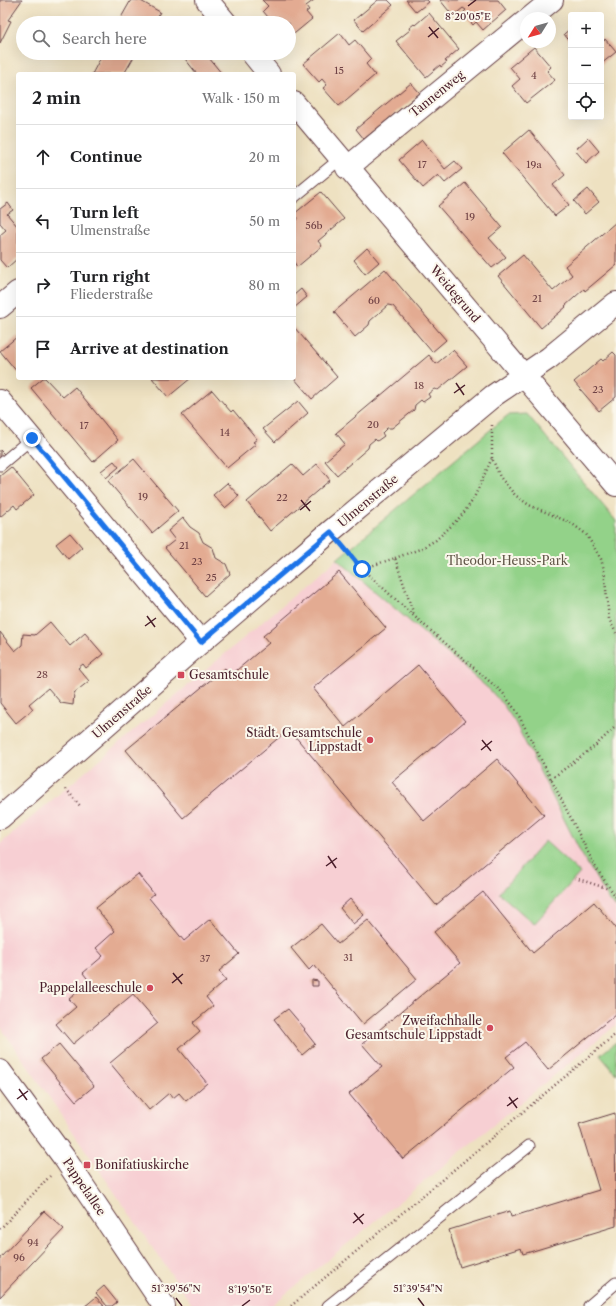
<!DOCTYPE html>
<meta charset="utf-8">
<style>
:root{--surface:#fff;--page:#f2f2f2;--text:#202124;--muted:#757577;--line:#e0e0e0}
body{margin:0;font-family:"Libre Caslon Text",serif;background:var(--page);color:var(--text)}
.controls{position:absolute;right:12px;top:12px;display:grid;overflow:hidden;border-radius:4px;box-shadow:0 4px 16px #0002}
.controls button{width:36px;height:36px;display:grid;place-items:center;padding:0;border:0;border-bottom:1px solid var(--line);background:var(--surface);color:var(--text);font:20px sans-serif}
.compass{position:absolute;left:520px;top:12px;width:36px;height:36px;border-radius:50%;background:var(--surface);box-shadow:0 4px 16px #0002;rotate:233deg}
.stop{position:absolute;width:12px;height:12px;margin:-9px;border:3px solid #1a73e8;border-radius:50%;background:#fff}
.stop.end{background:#1a73e8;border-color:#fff;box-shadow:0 1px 4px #0008}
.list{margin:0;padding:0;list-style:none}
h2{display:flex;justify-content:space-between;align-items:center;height:52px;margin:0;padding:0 16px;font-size:17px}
h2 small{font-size:13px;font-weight:400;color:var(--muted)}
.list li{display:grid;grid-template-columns:26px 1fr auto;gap:12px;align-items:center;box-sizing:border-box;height:64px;padding:0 16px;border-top:1px solid var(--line)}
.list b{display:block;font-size:15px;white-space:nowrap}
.list p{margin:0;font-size:13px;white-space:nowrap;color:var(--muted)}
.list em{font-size:13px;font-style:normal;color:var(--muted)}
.icon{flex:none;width:22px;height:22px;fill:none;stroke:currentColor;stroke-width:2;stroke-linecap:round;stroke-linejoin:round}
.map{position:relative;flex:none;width:616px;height:1306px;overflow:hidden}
.search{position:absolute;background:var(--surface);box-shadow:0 4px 16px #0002;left:16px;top:16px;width:280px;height:44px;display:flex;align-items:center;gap:10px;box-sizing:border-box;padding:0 14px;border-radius:22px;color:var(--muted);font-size:15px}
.panel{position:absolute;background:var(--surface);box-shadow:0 4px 16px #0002;left:16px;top:72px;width:280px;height:308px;border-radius:4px}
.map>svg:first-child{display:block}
.built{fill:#f7cfd3}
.green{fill:#93d289;stroke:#6e785a}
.building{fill:#e3ab92}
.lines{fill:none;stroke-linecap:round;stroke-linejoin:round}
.lane-casing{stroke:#633c42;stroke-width:13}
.street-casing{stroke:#633c42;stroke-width:24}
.path{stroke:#633c42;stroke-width:2.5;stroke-dasharray:1 3;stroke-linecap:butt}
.lane{stroke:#fff;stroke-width:11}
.street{stroke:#fff;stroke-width:22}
.route{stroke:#1a73e8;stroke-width:5}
.ticks{fill:none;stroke:#4a1f2b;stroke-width:1.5}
.poi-dot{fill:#d1495b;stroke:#fbf7ec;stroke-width:1.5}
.labels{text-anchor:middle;stroke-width:4;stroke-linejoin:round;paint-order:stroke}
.number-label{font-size:10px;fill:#704245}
.street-label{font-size:12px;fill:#4a1f2b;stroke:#fbf7ec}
.park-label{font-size:12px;fill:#605547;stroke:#fbf7ec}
.poi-label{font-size:12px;fill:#4a1f2b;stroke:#fbf7ec;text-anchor:end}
.ticks-label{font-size:10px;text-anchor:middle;fill:#4a1f2b;stroke:#fbf7ec;stroke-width:4;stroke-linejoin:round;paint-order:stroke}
</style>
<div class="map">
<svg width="616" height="1306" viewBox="0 0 616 1306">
<rect width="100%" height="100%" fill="#fbf7ec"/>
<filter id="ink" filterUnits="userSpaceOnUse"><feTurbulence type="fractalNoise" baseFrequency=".025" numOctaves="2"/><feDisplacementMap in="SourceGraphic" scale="8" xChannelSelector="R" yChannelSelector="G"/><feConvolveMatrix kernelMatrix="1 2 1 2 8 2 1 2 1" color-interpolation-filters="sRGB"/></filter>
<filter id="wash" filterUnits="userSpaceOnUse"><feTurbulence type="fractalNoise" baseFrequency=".012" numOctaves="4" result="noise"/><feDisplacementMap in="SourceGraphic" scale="16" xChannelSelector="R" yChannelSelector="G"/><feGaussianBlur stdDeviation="0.9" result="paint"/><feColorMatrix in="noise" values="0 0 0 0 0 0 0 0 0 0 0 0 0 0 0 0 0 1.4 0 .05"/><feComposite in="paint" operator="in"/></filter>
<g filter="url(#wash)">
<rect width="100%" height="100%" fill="#eee1c1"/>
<polygon class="built" points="337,559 490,690 504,706 515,722 581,853 608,898 616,908 616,1025 271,1306 193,1306 0,1026 0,844"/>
<g class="green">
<polygon points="527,414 616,521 616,908 608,898 581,853 515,722 504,706 490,690 337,559 508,415"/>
<polygon points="545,841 580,873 534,924 499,893"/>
<polygon points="616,1042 616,1074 600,1055"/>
</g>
<g id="blocks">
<g class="building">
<polygon points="0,0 22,0 8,20 11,21 0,43"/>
<polygon points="131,0 139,0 160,12 154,23 118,23"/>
<polygon points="262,0 314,0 306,6 309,10 306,12 312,19 289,38 289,23 273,23 263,11 268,6"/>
<polygon points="378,0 388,0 393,5 363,31 354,20"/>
<polygon points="406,0 427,0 429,2 416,12"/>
<polygon points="440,0 498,0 506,10 483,30 476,22 473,25 463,13 466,10 463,8 453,16"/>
<polygon points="429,13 459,49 445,61 447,62 441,67 440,65 426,77 396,41 410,30 409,28 414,24 415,25"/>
<polygon points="571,28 571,43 564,34"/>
<polygon points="340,33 349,45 355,40 371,59 366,64 375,75 339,106 323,88 327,85 322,79 319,82 303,64"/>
<polygon points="601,38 604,41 605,39 616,52 601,64"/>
<polygon points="534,47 551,67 547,71 555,80 526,103 512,86 520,79 510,67"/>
<polygon points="100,53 136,53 124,74 92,74 100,59 97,58"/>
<polygon points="185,53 205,53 222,74 197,74 182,55"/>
<polygon points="411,83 420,93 364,139 356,129"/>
<polygon points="529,130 565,175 553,185 569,205 555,216 502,153"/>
<polygon points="588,138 599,151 586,163 575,150"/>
<polygon points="422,140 445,169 455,161 462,169 445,183 438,175 423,188 399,160"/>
<polygon points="465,183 502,227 489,238 506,257 492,268 438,206"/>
<polygon points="588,189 599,202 585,214 574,201"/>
<polygon points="321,192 344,219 318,241 322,246 297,267 294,262 294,223 298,219 294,214"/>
<polygon points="8,203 13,210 7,214 18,227 18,258 7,268 0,260 0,235 6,230 0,223 0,209"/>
<polygon points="616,222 616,265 585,291 584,289 565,306 566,307 541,328 498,276 523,255 553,291 572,275 565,266"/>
<polygon points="367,248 379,262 365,274 354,260"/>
<polygon points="385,269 446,340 432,352 393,306 388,305 370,321 369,325 355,337 334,312"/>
<polygon points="301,289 307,297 294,308 294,295"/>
<polygon points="294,327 337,377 312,399 294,378"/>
<polygon points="18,336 18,373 0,351"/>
<polygon points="453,350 467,366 438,390 434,389 428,394 430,397 423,402 421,400 415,405 414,410 392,428 387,428 382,433 384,436 377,441 375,439 369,444 368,448 337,475 325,461 345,444 336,433 429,355 436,364"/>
<polygon points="613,352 616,355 616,397 599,411 574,382 601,359 603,361"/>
<polygon points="43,378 45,378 63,397 75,387 118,440 93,462 31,388"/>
<polygon points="152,378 191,378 168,397"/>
<polygon points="212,390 231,412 233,410 257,439 253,442 256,444 227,468 182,415"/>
<polygon points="298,401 308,413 275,442 263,429"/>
<polygon points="0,450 4,454 0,458"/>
<polygon points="134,459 178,511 152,533 108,481"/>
<polygon points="114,461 119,467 106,478 101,471"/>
<polygon points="292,464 303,476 317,464 330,480 270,531 247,502"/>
<polygon points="11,467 34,495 17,509 14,505 0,517 0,476"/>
<polygon points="227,483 239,496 225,508 213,495"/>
<polygon points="183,518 190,527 199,533 203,542 213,548 216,558 226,564 230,574 205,596 165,548 175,540 168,531"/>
<polygon points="70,533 82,547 68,559 56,544"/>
<polygon points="339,572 386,628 313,688 345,727 418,665 465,721 392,782 424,821 497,759 544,815 436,905 289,729 183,818 126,750 225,668 231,675 269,643 263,636"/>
<polygon points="50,622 70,646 85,633 103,654 86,668 83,664 78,668 89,681 74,693 73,705 61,703 48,688 29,704 33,709 16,723 0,703 0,632 15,651 22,645 23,634 35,635"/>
<polygon points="138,874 154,894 149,898 184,941 210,919 239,954 219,971 226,980 206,997 213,1006 193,1023 200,1031 179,1049 207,1083 186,1101 179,1093 173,1098 169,1093 149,1110 110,1063 158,1023 133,994 73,1044 56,1024 76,1007 69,999 90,982 83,973 103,956 96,948 115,931 96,908"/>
<polygon points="483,892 533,953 594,902 616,928 616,1014 548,1070 525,1042 506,1057 514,1067 403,1159 349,1094 382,1067 362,1044 460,963 434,932"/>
<polygon points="350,899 364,915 353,924 340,908"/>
<polygon points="368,920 417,979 363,1024 314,965 309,970 291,948 321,924 338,944"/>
<polygon points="312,980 318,981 318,986 312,986"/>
<polygon points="288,1009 305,1029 304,1030 315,1044 302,1055 274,1019"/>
<polygon points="59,1044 94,1086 76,1101 41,1059"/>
<polygon points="615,1113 616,1226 523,1254 521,1248 460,1267 449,1230 510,1211 511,1217 599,1190 579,1124"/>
<polygon points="44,1211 64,1229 0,1297 0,1258"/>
<polygon points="104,1286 117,1302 112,1306 107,1306 96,1293"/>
<polygon points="96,1297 104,1306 85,1306 89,1303"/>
</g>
</g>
</g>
<g filter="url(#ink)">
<use href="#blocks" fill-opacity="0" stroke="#633c42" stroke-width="1"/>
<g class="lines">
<defs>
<g id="lane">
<polyline points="294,197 340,159"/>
<polyline points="0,465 32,438"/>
<polyline points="328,1306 529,1146"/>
<polyline points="589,1306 616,1283"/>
</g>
<g id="street">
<polyline points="207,0 226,23"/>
<polyline points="530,18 552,0"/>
<polyline points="252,53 269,74"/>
<polyline points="294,103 616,485"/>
<polyline points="347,168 526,21"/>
<polyline points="0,307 18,292"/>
<polyline points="0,401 201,642"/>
<polyline points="0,818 201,642 331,531 493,396 549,358 616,303"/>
<polyline points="0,1071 65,1159 164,1306"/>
</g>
</defs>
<use href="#lane" class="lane-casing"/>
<use href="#street" class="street-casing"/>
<g class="path">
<polyline points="492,425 492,458"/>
<polyline points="344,548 362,569 415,617 503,693 517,712 596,868 616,897"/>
<polyline points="395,558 420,549 436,540 449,528 462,515 473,500 492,458 500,477 515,495 529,505 571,523 586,534 601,559 604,570 609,619 616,633"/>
<polyline points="362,569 395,558 414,615"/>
<polyline points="551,779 595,746 616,726"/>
<polyline points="66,789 81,807"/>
<polyline points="575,878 609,889"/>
<polyline points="0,1229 50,1176"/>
<polyline points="291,1306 616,1034"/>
</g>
<use href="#lane" class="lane"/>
<use href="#street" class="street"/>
</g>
</g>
<g class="lines" filter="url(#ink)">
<polyline class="route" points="32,438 201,642 331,532 362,569"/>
</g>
<path class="ticks" d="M468,6L476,0M429,27L438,38M428,37L439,28M456,383L464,395M454,393L465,385M301,500L310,511M300,510L311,501M147,616L155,627M145,626L156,618M482,740L491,751M481,750L492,741M328,856L336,868M326,866L337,858M173,973L182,984M172,983L183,974M19,1089L27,1100M509,1097L517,1108M17,1099L28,1091M507,1106L518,1098M354,1213L363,1224M353,1223L364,1214M176,1298L182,1306M418,1298L424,1306M242,1306L250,1300"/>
<g class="poi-dot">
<rect x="177" y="671" width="8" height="8" rx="2"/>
<circle cx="370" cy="740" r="4"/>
<circle cx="150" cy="988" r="4"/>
<circle cx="490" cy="1028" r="4"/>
<rect x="83" y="1161" width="8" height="8" rx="2"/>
</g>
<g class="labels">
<g class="number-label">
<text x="339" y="74">15</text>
<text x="534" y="79">4</text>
<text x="422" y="168">17</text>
<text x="534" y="168">19a</text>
<text x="470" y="220">19</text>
<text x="314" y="229">56b</text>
<text x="537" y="302">21</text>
<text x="374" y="304">60</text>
<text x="419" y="389">18</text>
<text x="598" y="393">23</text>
<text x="373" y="428">20</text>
<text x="84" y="429">17</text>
<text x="225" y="436">14</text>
<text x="143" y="500">19</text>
<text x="282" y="501">22</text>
<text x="184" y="549">21</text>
<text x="197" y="565">23</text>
<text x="211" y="581">25</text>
<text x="42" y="678">28</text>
<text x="348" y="961">31</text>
<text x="205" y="962">37</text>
<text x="33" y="1246">94</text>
<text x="19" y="1261">96</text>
</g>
<g class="street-label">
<text transform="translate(437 94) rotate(-39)" y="4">Tannenweg</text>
<text transform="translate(455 294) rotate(50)" y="4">Weidegrund</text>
<text transform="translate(368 501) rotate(-40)" y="4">Ulmenstraße</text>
<text transform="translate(122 712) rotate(-41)" y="4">Ulmenstraße</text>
<text transform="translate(84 1187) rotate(56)" y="4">Pappelallee</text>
</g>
<g class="park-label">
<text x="507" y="565">Theodor-Heuss-Park</text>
</g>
<g class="poi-label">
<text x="189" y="679" text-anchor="start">Gesamtschule</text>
<text x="362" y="737">Städt. Gesamtschule<tspan x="362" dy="14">Lippstadt</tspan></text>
<text x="142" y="992">Pappelalleeschule</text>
<text x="482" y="1025">Zweifachhalle<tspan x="482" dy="14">Gesamtschule Lippstadt</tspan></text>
<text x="95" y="1169" text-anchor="start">Bonifatiuskirche</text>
</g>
</g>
<g class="ticks-label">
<text x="468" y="20">8°20'05"E</text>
<text x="176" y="1292">51°39'56"N</text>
<text x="418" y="1292">51°39'54"N</text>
<text x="250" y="1293">8°19'50"E</text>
</g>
</svg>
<div class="controls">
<button>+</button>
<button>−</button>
<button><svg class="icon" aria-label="locate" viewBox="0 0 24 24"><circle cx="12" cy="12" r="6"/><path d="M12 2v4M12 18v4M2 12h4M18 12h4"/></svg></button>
</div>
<svg class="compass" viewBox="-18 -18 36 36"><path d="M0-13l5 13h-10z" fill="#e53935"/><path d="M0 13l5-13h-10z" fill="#757577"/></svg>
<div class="stop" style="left:362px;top:569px"></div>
<div class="stop end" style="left:32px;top:438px"></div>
<div class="search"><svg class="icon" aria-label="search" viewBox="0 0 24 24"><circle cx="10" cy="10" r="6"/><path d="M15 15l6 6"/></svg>Search here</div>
<section class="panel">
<h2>2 min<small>Walk · 150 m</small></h2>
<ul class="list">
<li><svg class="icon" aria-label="ahead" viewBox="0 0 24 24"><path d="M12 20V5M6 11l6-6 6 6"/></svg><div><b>Continue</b></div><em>20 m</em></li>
<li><svg class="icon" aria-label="left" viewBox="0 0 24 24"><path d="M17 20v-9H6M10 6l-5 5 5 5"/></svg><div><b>Turn left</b><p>Ulmenstraße</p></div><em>50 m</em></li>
<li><svg class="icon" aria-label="right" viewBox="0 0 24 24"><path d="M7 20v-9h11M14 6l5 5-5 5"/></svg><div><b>Turn right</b><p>Fliederstraße</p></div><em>80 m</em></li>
<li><svg class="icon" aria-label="arrive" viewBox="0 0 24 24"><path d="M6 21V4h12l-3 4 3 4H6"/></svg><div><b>Arrive at destination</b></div></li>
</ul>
</section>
</div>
